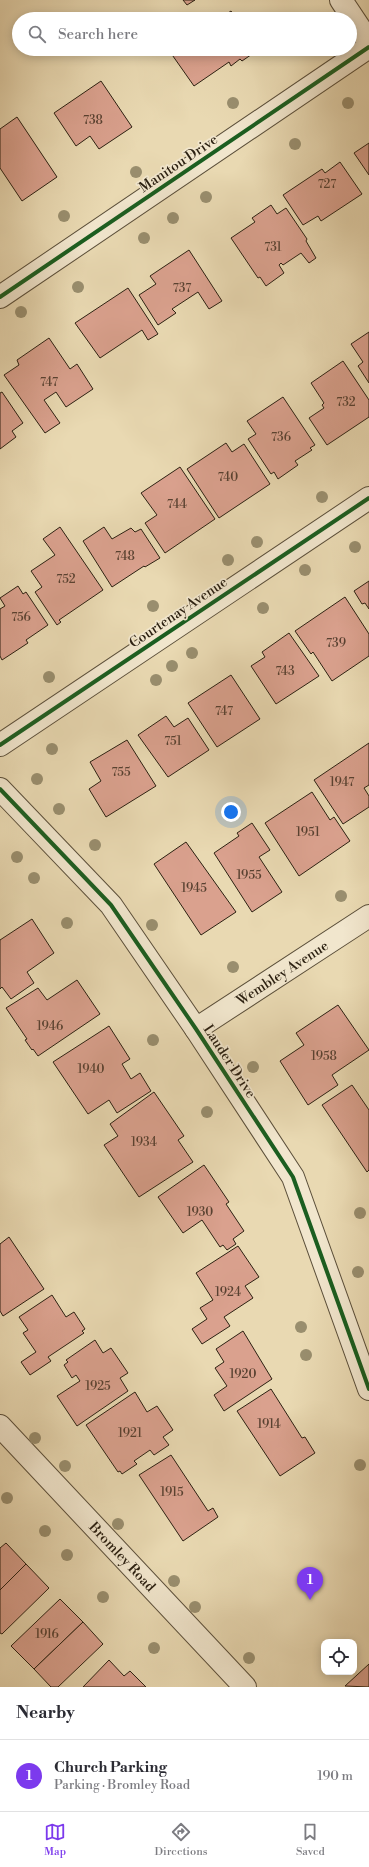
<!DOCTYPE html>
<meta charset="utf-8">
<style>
:root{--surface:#fff;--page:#f2f2f3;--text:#2b2b33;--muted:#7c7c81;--line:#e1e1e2;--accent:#7c3aed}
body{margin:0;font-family:"Libre Bodoni",serif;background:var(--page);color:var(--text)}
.controls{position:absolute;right:12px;bottom:12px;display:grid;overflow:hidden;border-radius:8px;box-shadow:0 2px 10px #0003}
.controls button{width:36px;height:36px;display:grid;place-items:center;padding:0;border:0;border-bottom:1px solid var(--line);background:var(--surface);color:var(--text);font:20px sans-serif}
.you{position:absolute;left:231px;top:812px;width:14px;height:14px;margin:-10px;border:3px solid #fff;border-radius:50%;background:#1a73e8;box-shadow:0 0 0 6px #1a73e833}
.badge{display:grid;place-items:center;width:26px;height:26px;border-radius:50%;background:var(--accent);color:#fff;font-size:13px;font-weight:700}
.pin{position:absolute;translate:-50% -33px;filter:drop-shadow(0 1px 2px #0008)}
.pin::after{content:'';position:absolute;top:21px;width:14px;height:12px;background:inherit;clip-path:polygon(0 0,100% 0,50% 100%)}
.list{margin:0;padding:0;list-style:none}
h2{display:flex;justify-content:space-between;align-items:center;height:52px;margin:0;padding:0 16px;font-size:17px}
h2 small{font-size:13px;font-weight:400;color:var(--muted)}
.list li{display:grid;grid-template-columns:26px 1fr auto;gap:12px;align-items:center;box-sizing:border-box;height:72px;padding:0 16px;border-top:1px solid var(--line)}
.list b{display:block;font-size:15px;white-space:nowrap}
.list p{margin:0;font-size:13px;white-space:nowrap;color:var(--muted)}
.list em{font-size:13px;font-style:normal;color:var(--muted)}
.icon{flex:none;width:22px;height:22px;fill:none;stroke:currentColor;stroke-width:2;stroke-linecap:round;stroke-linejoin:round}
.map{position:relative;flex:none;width:369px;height:1687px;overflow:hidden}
.search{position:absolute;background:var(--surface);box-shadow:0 2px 10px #0003;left:12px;right:12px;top:12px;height:44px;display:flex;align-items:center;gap:10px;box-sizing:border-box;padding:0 14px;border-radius:22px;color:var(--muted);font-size:15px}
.sheet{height:124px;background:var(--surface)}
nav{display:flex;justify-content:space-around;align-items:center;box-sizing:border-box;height:56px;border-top:1px solid var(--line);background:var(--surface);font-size:11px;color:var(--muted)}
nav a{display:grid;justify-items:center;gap:2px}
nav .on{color:var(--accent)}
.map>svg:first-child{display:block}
.building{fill:#daa18e;stroke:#2c2112}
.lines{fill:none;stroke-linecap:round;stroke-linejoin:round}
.minor-casing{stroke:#5b4f3a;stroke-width:24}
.minor{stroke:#f1e6cd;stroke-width:22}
.cycleway-casing{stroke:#f1e6cd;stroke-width:6}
.cycleway{stroke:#1b5e20;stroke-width:4}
.tree{fill:#998e6e}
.labels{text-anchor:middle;stroke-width:3.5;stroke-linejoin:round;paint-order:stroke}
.number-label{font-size:12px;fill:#584131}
.street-label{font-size:14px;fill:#2c2112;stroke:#f1e6cd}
</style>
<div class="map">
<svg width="369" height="1687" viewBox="0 0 369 1687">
<rect width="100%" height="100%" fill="#e9d9b2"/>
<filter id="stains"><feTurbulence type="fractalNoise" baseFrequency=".005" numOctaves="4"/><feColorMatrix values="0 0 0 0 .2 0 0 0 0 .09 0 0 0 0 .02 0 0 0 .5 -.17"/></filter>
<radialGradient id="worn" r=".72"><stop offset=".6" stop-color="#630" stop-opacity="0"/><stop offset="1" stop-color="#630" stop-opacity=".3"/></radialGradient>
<g class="building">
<polygon points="183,0 195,0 187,5"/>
<polygon points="231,11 237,19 219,19"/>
<polygon points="168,49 258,49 258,50 242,61 240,59 231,66 229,62 194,86"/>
<polygon points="101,81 132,127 99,149 90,136 76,146 54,113"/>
<polygon points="17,117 57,177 22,201 0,168 0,129"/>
<polygon points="369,143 369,175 354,153"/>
<polygon points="340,162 362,194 321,221 318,216 303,225 283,195 322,169 325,173"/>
<polygon points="271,205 277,214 286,208 307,239 306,241 316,258 309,263 301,253 283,265 281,263 279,265 284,273 266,286 260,277 258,278 231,238 255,222 252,218"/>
<polygon points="189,250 222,301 209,309 198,292 172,309 176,313 158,325 139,295 156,284 150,276"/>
<polygon points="128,288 158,334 148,340 142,330 100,358 75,323"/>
<polygon points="369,332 369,383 358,366 363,362 351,344"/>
<polygon points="49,338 70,369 77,364 93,389 66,407 56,392 44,400 60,423 45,433 4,375 19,365 17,360"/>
<polygon points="343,361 369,400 369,417 327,445 309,418 324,408 322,405 324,403 311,383"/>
<polygon points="2,392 23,423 12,431 16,437 0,449 0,393"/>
<polygon points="283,397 315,445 310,448 312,450 295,461 298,465 278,479 274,472 271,474 248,439 256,434 247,421"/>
<polygon points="226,443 232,452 244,444 270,484 219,518 187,469"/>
<polygon points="180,467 215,519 165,553 145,523 157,515 141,493"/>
<polygon points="60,527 103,590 59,620 61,622 57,625 35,592 42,587 31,571 55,555 43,539"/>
<polygon points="104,527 112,539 131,528 135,532 141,529 160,558 145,567 144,566 112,587 83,541"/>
<polygon points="369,581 369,609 365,603 362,604 354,591"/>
<polygon points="18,586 23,594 26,592 48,625 26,640 28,643 2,660 0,656 0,609 5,606 0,598"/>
<polygon points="345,597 369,634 369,656 332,681 313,652 311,654 295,631"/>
<polygon points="289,633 319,676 276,704 251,666 265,657 262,652"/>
<polygon points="231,675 260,719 217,747 188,703"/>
<polygon points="166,716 174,727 188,718 209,750 168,777 138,735"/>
<polygon points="127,740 156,786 106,817 89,789 101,781 90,762"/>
<polygon points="369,743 369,785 364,788 369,796 369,807 343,824 314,780"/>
<polygon points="312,792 330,820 334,817 350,841 299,876 265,823"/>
<polygon points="252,823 270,850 259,857 282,892 252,912 214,853 239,836 237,833"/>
<polygon points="186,842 236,912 201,935 154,864"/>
<polygon points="32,919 54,953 27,972 34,983 11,999 2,987 0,989 0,940"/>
<polygon points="77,980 100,1014 38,1056 33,1049 32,1050 25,1040 27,1039 6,1008 38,988 47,1000"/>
<polygon points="338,1005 369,1050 332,1075 338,1085 308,1105 280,1061 304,1045 296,1033"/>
<polygon points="109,1026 130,1059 122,1064 131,1079 140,1073 151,1091 117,1113 109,1100 88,1114 53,1062"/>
<polygon points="352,1085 369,1110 369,1170 367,1172 322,1105"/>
<polygon points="154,1092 184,1136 178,1140 193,1162 139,1197 104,1145 118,1136 110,1124"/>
<polygon points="204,1165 229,1202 226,1204 244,1231 233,1239 236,1244 227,1250 223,1245 220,1247 202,1220 183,1233 158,1197"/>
<polygon points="9,1237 44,1289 3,1316 0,1311 0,1244"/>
<polygon points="238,1246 259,1277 245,1286 253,1298 224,1317 230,1326 202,1344 192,1329 207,1319 200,1308 213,1300 196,1273"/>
<polygon points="52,1295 66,1317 74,1312 85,1329 82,1331 84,1333 48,1357 51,1361 30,1375 21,1362 36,1352 23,1333 28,1330 19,1317"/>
<polygon points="243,1331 272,1379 224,1411 214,1395 227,1386 215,1368 224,1362 216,1349"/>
<polygon points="95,1340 103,1353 111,1348 128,1373 120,1378 128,1391 77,1426 57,1396 80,1381 76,1375 72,1378 64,1365 68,1362 66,1360"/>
<polygon points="271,1389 302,1438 305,1437 315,1453 280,1476 237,1411"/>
<polygon points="135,1392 147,1412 157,1406 173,1430 163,1437 169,1445 154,1455 150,1450 134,1461 137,1464 122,1474 120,1471 118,1472 86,1425"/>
<polygon points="171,1455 208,1511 213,1508 218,1517 183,1541 139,1475"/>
<polygon points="6,1543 26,1564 0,1590 0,1548"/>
<polygon points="26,1564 49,1588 2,1634 0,1633 0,1590"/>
<polygon points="60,1599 83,1622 34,1669 11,1646"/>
<polygon points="83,1622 103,1644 58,1687 51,1687 34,1669"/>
<polygon points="109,1660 124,1676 130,1671 146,1687 83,1687"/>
<polygon points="369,1664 369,1687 345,1686"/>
</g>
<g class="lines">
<defs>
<g id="minor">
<polyline points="341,0 369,42"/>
<polyline points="0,297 369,47"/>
<polyline points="0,745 369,498"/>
<polyline points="0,789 111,905 196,1029 293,1177 369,1389"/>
<path id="s1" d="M196,1029L369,916"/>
<path id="s2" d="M0,1426L245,1687"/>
</g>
</defs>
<use href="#minor" class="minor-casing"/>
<use href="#minor" class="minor"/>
<defs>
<g id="cycleway">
<polyline points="0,297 369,47"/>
<polyline points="0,745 369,498"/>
<polyline points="0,789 111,905 196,1029 293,1177 369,1389"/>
</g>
</defs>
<use href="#cycleway" class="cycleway-casing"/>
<use href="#cycleway" class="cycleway"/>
</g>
<g class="tree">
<circle cx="233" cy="103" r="6"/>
<circle cx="348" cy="103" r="6"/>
<circle cx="295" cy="144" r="6"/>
<circle cx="136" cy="172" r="6"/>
<circle cx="206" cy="197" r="6"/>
<circle cx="64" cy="216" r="6"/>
<circle cx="173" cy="218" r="6"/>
<circle cx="144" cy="238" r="6"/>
<circle cx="78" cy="287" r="6"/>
<circle cx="21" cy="312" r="6"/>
<circle cx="322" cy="497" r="6"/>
<circle cx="257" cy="542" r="6"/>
<circle cx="355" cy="547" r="6"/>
<circle cx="228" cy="560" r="6"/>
<circle cx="305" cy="570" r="6"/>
<circle cx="153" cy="606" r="6"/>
<circle cx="263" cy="608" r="6"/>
<circle cx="192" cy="653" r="6"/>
<circle cx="172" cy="666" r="6"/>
<circle cx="49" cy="677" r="6"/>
<circle cx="156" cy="680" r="6"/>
<circle cx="52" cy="749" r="6"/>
<circle cx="37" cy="779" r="6"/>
<circle cx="59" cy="809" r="6"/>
<circle cx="95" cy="845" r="6"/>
<circle cx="17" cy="857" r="6"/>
<circle cx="34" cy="878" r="6"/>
<circle cx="341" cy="896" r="6"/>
<circle cx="67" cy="923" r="6"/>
<circle cx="152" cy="925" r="6"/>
<circle cx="233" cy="967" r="6"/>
<circle cx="153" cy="1040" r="6"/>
<circle cx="253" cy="1067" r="6"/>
<circle cx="207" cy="1112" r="6"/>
<circle cx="360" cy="1213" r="6"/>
<circle cx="358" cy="1272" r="6"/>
<circle cx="301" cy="1327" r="6"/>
<circle cx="306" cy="1355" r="6"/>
<circle cx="35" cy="1438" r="6"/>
<circle cx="360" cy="1465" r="6"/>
<circle cx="65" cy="1466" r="6"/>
<circle cx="7" cy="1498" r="6"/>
<circle cx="118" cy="1524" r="6"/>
<circle cx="45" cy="1531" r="6"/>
<circle cx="67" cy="1555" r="6"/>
<circle cx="174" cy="1581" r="6"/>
<circle cx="103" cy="1597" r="6"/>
<circle cx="195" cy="1607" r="6"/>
<circle cx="154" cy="1648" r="6"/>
<circle cx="249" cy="1658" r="6"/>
</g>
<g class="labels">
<g class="number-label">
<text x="93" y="124">738</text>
<text x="327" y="188">727</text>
<text x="273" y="251">731</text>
<text x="182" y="292">737</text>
<text x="49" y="386">747</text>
<text x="346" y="406">732</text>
<text x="281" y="441">736</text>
<text x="228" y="481">740</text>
<text x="177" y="508">744</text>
<text x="125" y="560">748</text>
<text x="66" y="583">752</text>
<text x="21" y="621">756</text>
<text x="336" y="647">739</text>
<text x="285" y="675">743</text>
<text x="224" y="715">747</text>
<text x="173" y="745">751</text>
<text x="121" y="776">755</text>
<text x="342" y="786">1947</text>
<text x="308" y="836">1951</text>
<text x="249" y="879">1955</text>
<text x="194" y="892">1945</text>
<text x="50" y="1030">1946</text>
<text x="324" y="1060">1958</text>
<text x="91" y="1073">1940</text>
<text x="144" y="1146">1934</text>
<text x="200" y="1216">1930</text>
<text x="228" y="1296">1924</text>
<text x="243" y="1378">1920</text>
<text x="98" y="1390">1925</text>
<text x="269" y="1428">1914</text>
<text x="130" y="1437">1921</text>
<text x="172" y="1496">1915</text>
<text x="47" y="1638">1916</text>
</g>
<g class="street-label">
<text transform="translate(178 163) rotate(-34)" y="5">Manitou Drive</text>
<text transform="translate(178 612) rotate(-34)" y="5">Courtenay Avenue</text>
<text dy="5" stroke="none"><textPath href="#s1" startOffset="103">Wembley Avenue</textPath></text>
<text transform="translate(230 1061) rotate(57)" y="5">Lauder Drive</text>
<text dy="5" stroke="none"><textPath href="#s2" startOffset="179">Bromley Road</textPath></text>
</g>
</g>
<rect width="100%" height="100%" filter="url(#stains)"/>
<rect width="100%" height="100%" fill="url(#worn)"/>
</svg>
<div class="controls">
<button><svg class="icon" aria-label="locate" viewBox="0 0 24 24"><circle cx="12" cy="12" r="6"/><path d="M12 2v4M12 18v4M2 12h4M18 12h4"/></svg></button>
</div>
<div class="you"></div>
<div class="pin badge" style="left:310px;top:1600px">1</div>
<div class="search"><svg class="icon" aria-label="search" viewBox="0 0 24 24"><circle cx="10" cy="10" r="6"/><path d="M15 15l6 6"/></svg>Search here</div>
</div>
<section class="sheet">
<h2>Nearby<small></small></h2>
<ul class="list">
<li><span class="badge">1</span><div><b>Church Parking</b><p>Parking · Bromley Road</p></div><em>190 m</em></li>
</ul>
</section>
<nav>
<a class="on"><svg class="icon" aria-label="map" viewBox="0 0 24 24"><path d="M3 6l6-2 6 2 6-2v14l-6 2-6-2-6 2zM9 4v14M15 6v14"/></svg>Map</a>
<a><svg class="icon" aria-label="directions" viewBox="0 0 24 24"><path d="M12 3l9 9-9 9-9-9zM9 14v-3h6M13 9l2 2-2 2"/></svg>Directions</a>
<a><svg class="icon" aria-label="saved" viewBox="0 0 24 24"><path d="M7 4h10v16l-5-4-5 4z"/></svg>Saved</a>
</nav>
